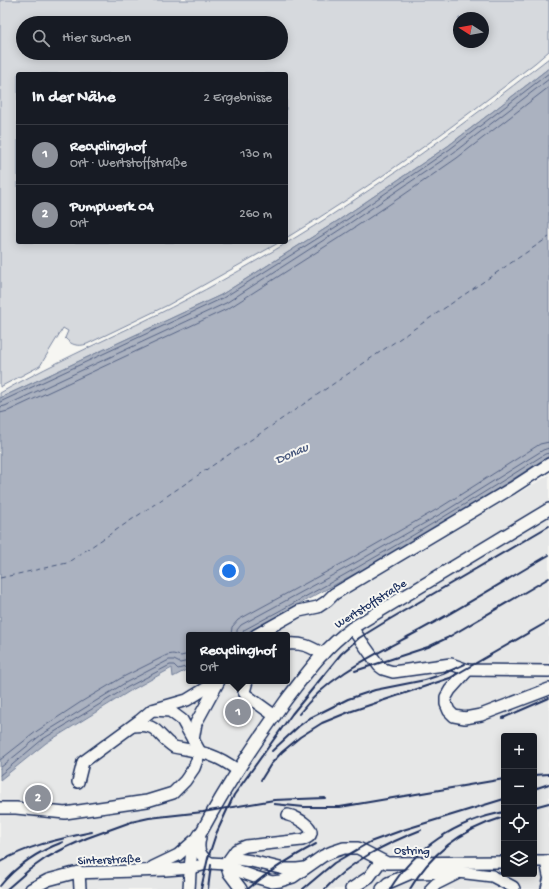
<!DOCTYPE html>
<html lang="de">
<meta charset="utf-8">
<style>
:root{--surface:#171b24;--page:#242831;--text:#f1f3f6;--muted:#9ea1a6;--line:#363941;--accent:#8c9099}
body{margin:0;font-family:"Gochi Hand",sans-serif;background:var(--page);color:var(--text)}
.controls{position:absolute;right:12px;bottom:12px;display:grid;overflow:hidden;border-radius:4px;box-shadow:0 2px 10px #0003}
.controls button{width:36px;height:36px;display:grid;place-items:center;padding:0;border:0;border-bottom:1px solid var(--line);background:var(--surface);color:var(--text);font:20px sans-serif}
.compass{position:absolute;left:453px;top:12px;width:36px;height:36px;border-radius:50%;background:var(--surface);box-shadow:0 2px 10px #0003;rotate:281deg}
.you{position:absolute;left:229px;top:571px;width:14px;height:14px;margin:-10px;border:3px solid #fff;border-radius:50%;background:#1a73e8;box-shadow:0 0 0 6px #1a73e833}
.badge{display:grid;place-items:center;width:26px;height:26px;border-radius:50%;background:var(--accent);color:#fff;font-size:13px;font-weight:700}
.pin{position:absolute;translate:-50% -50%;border:2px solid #fff;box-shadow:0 1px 4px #0006}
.popup{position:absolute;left:186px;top:632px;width:104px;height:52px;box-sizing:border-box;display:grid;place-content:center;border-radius:4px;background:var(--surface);filter:drop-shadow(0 1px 3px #0005);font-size:13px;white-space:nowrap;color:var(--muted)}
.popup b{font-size:15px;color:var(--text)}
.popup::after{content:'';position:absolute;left:50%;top:100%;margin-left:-8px;border:8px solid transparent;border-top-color:var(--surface)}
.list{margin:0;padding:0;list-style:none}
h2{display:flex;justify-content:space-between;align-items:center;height:52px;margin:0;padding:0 16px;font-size:17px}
h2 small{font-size:13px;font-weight:400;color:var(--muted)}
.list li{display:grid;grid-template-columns:26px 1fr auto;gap:12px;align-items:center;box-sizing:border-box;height:60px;padding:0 16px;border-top:1px solid var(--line)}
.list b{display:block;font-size:15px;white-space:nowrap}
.list p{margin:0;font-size:13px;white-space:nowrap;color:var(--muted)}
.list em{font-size:13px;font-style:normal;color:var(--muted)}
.icon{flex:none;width:22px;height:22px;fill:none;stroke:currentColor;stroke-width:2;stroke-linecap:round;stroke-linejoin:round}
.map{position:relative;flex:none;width:549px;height:889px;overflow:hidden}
.search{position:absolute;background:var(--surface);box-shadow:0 2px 10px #0003;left:16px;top:16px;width:272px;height:44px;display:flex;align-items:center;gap:10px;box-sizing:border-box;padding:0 14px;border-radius:22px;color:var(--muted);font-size:15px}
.panel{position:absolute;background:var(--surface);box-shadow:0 2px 10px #0003;left:16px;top:72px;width:272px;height:172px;border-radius:4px}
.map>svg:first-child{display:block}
.built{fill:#e6e7e7;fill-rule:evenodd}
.green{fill:#d6d9dd;stroke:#78849e;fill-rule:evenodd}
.water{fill:#abb2c0;stroke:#717e99}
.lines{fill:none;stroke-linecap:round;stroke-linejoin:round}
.shore{stroke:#556385;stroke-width:1}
.ferry{stroke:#46567b;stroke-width:1;stroke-dasharray:5 4;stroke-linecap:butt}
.minor-casing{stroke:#1b2f5e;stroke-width:14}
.minor{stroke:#f6f6f2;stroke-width:11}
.rail{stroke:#1b2f5e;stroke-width:2}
.labels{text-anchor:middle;stroke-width:4;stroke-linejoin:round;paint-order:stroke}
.street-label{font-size:12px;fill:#1b2f5e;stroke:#f6f6f2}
.water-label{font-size:13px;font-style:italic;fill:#46567b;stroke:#f6f6f2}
</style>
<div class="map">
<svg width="549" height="889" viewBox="0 0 549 889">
<rect width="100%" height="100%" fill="#f6f6f2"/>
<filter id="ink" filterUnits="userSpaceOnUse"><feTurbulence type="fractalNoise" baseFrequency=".025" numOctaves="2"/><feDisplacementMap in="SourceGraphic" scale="8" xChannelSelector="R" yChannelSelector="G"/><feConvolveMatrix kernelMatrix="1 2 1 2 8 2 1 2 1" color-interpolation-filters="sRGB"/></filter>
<g filter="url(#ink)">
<path class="built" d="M549,475V889H0V780L46,743L130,691L173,668L174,677L189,659V681H287V635H265L304,614L318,612ZM504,736H534V874H504Z"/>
<g class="green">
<path d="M0,0H549V51L535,63C455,125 373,186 286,238V74H18V242H280L168,305L87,344C78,347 71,345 65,338L68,331L63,328L40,366L0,387ZM459,18H483V42H459ZM23,23H281V53H23Z"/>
<path d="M549,58V68L448,146L339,220L221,295L0,398V393C39,371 79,352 119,333C166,311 212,287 256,261C359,202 455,131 549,58Z"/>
</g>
<polygon class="water" points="549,68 549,456 449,520 360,571 242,635 189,635 188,669 173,677 172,668 130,691 46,743 0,780 0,398 221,295 339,220 448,146"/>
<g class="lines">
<g class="shore">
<polyline points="0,402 223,298 342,223 450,149 549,73"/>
<polyline points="0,407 5,406 226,303 344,227 453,153 549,79"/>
<polyline points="0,413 8,411 229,308 348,232 402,196 457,158 549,87"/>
<polyline points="231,635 232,627 238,620 352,558 441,507 540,444 549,442"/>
<polyline points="237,635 237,630 241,625 355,563 444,512 543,450 549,448"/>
<path d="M242,635L244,630C347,575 447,517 545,454L549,453"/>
<polyline points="0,760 37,731 81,702 123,677 167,655 173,654 181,656 189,654"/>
<polyline points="0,768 41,735 125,683 169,660 174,660 180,663 189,661"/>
<polyline points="0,775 43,739 128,687 170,665 174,665 178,669 189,666"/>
</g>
<polyline class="ferry" points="0,578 67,563 267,429 549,237"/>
<defs>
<g id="minor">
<polyline points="352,628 379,666 383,669 393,672 451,664 468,670 549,671"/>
<polyline points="256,635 299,611 318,607 327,601 334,594 512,488 549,464"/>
<path d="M287,644C303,643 309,646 323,654"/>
<polyline points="468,670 450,690 446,697 446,704 449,711 454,716 465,718 481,715 549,689"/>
<polyline points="247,681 244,692 246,695 275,716"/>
<path d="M133,726C160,723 155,735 174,747C200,752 215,753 237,770"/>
<polyline points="193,740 196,723 219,681"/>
<polyline points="78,782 83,762 139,721 152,710 187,700 218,681"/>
<polyline points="0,808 16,808 65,813 147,801 173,793 185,781 194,768 200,752 182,720 170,711 152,710"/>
<path d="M200,838C197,850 200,856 210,863"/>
<polyline points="534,861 549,861"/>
<polyline points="546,861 549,876"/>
<polyline points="226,864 238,871 255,877 272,882 280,881 293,877 323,856 332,852 344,848 358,848 387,863 504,862"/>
<polyline points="153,867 178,855 195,840"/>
<polyline points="79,872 80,889"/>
<polyline points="31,889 48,880 74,873 165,870 191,868 210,863 226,864 237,859 251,861 284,869 297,869 305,868"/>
<path d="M189,889C191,867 188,849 202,831C227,784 255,743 286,700C306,674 324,648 352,628L549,509"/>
<path d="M241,889L229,873L226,864L236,850L246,846L302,840C325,833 298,817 288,815"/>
<polyline points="351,889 369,877 381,861"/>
<polyline points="382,889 388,883 411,873 458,872 492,876 513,887 514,889"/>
<polyline points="431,889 436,884 456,874"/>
<polyline points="547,889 549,881"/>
</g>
</defs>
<use href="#minor" class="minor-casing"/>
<use href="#minor" class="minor"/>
<g class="rail">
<polyline points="355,671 428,647 447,638 549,578"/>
<path d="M299,714C328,676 374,655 415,633C460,609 504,581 549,555"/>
<polyline points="503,718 549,698"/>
<polyline points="272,751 299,726 310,718 348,699 375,690 425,680 443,674 465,664"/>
<polyline points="534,775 549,774"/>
<polyline points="261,780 271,764 282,752 300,737 322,723 349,712 450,678 549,621"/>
<polyline points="534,789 549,784"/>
<polyline points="274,804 304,807 340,807 504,779"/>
<polyline points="534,807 549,803"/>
<path d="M0,862C29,845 60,839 92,832"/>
<path d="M0,886C16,866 39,851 63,842"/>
<polyline points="7,889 29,870 46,858 65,848 87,838 131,822 149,818 203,812 274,800 325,798"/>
<polyline points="201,889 208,858 216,834 234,795 292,714 341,654 359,638 390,619 549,526"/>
<polyline points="208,889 211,865"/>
<path d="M248,889C269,871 292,857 316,844"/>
<polyline points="303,889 334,863 370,842 403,830 504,799"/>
<path d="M325,889C351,861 385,844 421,830"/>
<path d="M390,889C415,848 456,821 504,812"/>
<path d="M410,889C430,854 462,830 501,818"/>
</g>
</g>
</g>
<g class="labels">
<g class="street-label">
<text transform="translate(370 603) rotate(-32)" y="4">Wertstoffstraße</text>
<text x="412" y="854">Ostring</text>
<text transform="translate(109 859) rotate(-2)" y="4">Sinterstraße</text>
</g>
<g class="water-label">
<text transform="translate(291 452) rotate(-24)" y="5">Donau</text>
</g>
</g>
</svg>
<div class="controls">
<button>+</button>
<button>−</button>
<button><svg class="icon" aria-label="locate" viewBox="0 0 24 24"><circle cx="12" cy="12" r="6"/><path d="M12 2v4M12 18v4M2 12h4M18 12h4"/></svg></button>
<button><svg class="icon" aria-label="layers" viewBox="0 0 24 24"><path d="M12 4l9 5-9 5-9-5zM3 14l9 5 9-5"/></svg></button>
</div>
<svg class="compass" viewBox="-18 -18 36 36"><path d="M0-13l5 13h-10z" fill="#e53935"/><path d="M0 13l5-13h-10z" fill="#9ea1a6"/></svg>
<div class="you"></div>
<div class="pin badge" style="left:238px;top:712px">1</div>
<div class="popup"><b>Recyclinghof</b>Ort</div>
<div class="pin badge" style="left:38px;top:798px">2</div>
<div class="search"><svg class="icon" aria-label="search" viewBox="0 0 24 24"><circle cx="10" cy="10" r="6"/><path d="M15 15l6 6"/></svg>Hier suchen</div>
<section class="panel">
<h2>In der Nähe<small>2 Ergebnisse</small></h2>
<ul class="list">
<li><span class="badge">1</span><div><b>Recyclinghof</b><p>Ort · Wertstoffstraße</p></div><em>130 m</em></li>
<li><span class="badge">2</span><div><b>Pumpwerk 04</b><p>Ort</p></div><em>260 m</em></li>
</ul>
</section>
</div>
